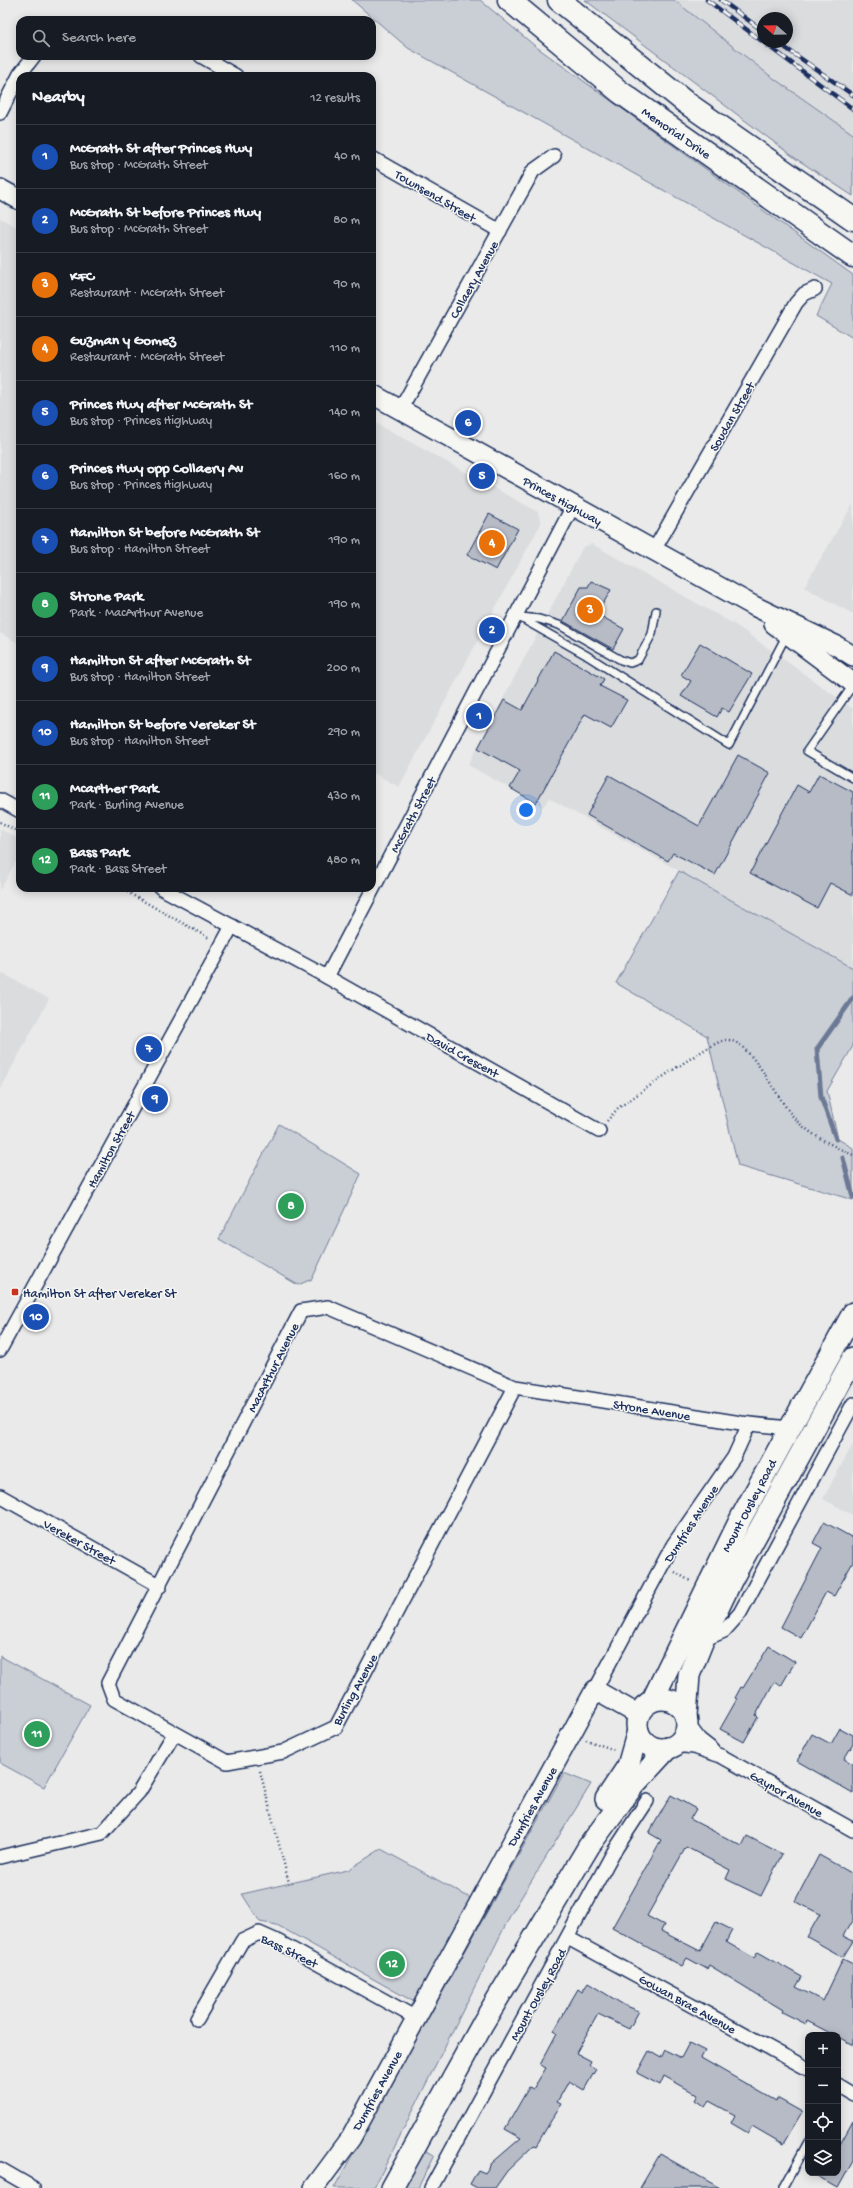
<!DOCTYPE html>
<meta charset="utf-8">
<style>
:root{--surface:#171b24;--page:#20242c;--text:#f1f3f6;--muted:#9ea1a6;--line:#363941;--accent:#c8321e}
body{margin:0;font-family:"Gochi Hand",sans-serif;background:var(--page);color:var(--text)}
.controls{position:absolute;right:12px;bottom:12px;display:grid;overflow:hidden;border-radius:8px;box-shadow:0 2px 10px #0003}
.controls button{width:36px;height:36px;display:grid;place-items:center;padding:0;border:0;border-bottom:1px solid var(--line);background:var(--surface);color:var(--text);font:20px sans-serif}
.compass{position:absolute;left:757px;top:12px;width:36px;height:36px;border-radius:50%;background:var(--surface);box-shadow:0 2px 10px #0003;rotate:290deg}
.you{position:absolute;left:526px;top:810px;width:14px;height:14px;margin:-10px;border:3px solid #fff;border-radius:50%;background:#1a73e8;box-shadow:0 0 0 6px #1a73e833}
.badge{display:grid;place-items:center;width:26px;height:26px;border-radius:50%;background:var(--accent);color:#fff;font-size:13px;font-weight:700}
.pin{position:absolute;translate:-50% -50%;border:2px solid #fff;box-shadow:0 1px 4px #0006}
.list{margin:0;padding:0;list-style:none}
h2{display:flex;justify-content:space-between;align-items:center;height:52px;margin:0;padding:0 16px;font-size:17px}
h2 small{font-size:13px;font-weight:400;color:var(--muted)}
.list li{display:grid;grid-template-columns:26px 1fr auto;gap:12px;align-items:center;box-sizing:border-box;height:64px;padding:0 16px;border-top:1px solid var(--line)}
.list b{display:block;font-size:15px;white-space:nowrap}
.list p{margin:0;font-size:13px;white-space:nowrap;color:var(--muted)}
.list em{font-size:13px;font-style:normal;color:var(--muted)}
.icon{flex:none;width:22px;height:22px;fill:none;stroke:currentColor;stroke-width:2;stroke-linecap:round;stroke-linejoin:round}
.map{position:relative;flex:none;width:853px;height:2188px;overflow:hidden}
.search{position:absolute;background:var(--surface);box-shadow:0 2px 10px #0003;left:16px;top:16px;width:360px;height:44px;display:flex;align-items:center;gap:10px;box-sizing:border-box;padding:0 14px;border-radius:12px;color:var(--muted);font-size:15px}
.panel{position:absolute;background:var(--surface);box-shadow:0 2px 10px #0003;left:16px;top:72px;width:360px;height:820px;border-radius:12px}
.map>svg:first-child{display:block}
.built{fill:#dadcde;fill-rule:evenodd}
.green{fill:#caced5;stroke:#727e9a}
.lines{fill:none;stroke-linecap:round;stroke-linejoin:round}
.stream{stroke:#6c7995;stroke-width:5}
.building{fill:#b6bbc6;stroke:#1b2f5e}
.lane-casing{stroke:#1b2f5e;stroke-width:10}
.street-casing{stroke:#1b2f5e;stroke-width:16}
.secondary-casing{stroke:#1b2f5e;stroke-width:22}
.primary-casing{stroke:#1b2f5e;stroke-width:24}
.highway-casing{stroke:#1b2f5e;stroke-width:25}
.path{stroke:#1b2f5e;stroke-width:2.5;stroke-dasharray:1 3;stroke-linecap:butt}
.lane{stroke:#f6f6f2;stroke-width:7}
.street{stroke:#f6f6f2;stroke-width:13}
.secondary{stroke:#f6f6f2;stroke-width:19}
.primary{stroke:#f6f6f2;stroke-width:21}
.highway{stroke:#f6f6f2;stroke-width:22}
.rail-casing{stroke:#1b2f5e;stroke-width:4.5}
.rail{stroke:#f6f6f2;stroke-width:3;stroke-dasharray:9;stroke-linecap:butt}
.poi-dot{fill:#c8321e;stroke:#f6f6f2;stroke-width:1.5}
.labels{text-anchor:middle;stroke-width:3;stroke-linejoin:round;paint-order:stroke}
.street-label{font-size:13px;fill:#1b2f5e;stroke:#f6f6f2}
.poi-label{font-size:13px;fill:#1b2f5e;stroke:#f6f6f2;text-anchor:start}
</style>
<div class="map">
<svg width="853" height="2188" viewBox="0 0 853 2188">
<rect width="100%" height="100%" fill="#e9eae9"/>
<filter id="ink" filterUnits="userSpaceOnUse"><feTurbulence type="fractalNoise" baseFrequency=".025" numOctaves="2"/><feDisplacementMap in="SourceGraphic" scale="8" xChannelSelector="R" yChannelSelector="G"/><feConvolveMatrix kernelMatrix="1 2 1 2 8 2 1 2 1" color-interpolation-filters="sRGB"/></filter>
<g filter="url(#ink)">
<g class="built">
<path d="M674,0H853V134L769,75ZM763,18H787V42H763Z"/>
<polygon points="0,218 20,229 20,644 0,633"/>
<polygon points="372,421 538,512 541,523 399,787 372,772"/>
<polygon points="853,504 853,614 804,587"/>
<polygon points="592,544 737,626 853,709 853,968 549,798 543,807 468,765 583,547"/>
<polygon points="0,829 20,840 20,854 0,890"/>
<polygon points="0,972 49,999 0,1089"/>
<polygon points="853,1444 853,1515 823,1499"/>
</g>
<g class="green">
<polygon points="352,0 480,0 535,46 853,275 853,338 816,316 832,284 408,48"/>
<polygon points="585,0 674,0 769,75 853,134 853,196 795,158"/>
<polygon points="679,871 853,968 853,1046 827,1091 838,1139 853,1148 853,1200 738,1166 707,1036 616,983"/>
<polygon points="279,1124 361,1174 312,1279 298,1285 219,1239"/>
<polygon points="0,1656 90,1705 44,1787 0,1763"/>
<polygon points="564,1773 591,1784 511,1914 374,2188 334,2188"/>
<polygon points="381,1849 474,1900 416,2003 277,1925 260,1922 242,1894 348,1870"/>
<polygon points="423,2149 434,2155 418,2188 402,2188"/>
</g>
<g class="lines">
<g class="stream">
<polyline points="836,1139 821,1097 817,1049 853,998"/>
<polyline points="843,1158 853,1197"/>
</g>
</g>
<g class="building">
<polygon points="489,514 518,529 496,570 467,555"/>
<polygon points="591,581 611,590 597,614 624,629 613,649 563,621 581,587 588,587"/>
<polygon points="700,643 752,674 729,712 722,708 717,717 681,696 691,681 681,675"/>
<polygon points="554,651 604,679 600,686 627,700 611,728 585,714 536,803 510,788 520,771 478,748 504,700 522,710"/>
<polygon points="738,755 770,773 715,875 673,853 668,861 587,815 609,775 699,826"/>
<polygon points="819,774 853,792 853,895 830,883 817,908 750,873 797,785 809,792"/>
<polygon points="824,1522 853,1538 853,1562 834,1596 826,1592 801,1638 781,1627 822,1548 813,1543"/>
<polygon points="769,1646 795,1662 781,1686 774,1682 756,1715 758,1717 744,1742 720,1729 737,1699 735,1698 741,1687 743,1688"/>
<polygon points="840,1728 853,1735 853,1744 844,1759 853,1764 853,1793 797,1761 812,1734 831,1744"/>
<polygon points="671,1795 696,1809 690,1819 742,1846 747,1836 782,1854 761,1896 726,1879 730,1870 686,1847 647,1916 664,1925 661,1931 700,1951 716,1922 732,1930 726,1942 754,1958 758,1952 802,1977 796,1987 823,2001 843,1959 853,1964 853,2045 838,2037 838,2035 834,2035 807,2021 806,2024 782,2012 783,2010 709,1965 707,1969 687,1958 682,1966 612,1928 661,1840 649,1833"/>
<polygon points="819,1855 853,1874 853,1919 843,1936 853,1941 843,1957 807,1937 820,1914 795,1901"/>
<polygon points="588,1983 624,2005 639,2011 629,2029 598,2014 576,2053 591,2061 589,2065 596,2069 584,2090 569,2081 557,2102 561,2104 536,2146 534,2145 507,2171 495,2188 477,2188 470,2184 478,2170 485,2173 492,2163 521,2138 505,2129 529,2087 533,2089 546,2068 540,2065 557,2033 554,2031 571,2001 578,1989 582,1992"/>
<polygon points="689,2043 705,2051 701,2058 776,2101 777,2098 802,2112 783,2144 752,2126 748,2133 731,2123 735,2115 709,2101 705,2107 695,2100 698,2095 664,2076 660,2085 637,2073 649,2051 661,2058 665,2050 681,2058"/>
<polygon points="853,2121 853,2161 838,2188 812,2173 838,2173 838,2148"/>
<polygon points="660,2154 720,2188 640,2188"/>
</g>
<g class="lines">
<defs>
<g id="lane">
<polyline points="517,616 586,655 729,745 786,636"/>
<polyline points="521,617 539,619 559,625 621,660 630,663 638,660 652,634 656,611"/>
<polyline points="853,685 807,751 853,778"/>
<polyline points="783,2188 808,2142"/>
</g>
<g id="street">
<polyline points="201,56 236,76"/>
<polyline points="0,113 20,74 34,56"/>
<polyline points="372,158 500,231"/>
<polyline points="400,410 533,171 554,156"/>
<polyline points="654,550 796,303 804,294 815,289"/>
<polyline points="0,800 20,811"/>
<polyline points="161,888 327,977 573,506"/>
<polyline points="327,977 599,1131"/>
<polyline points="0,1350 232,926"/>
<polyline points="515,1387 336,1727 283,1752 227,1762 114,1699 108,1683 301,1311 328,1307 515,1387 741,1423 789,1428"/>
<polyline points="0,1496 160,1586"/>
<polyline points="703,1640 724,1631 740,1613 853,1404"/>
<polyline points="595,1690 673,1545 734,1457 749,1424"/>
<polyline points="687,1723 699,1739 713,1750"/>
<polyline points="675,1745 694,1747 721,1756 853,1830"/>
<polyline points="0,1857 102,1833 139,1792 174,1734"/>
<polyline points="568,1938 808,2069"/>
<polyline points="197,2019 242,1941 259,1933 277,1941 416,2018"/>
<polyline points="838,2085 853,2094"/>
<polyline points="0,2169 33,2188"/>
<polyline points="431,2188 613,1853 647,1801"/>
</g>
<g id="secondary">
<polyline points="0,189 20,200"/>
<polyline points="372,394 754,606 837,646 853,656"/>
<polyline points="774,624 853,683"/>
<polyline points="314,2188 351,2138 595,1690 639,1715"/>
</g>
<g id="primary">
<circle cx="662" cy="1724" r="25"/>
<polyline points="652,1701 741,1518 853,1313"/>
<polyline points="686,1716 689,1675 703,1640 731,1581 853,1358"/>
<polyline points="606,1799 628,1766 638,1731"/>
<polyline points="392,2188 483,2023 589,1846 633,1786 668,1748"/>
</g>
<g id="highway">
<polyline points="509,0 620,92 853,256"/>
<polyline points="559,0 685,102 853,219"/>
</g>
</defs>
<use href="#lane" class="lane-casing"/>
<use href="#street" class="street-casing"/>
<use href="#secondary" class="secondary-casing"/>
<use href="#primary" class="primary-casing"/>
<use href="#highway" class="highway-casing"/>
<g class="path">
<polyline points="0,822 20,833"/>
<polyline points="120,888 209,938"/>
<path d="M607,1121L618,1108C636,1096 711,1041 726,1040C751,1038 780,1106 798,1122C814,1137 834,1146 853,1155"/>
<polyline points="675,1572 690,1581"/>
<polyline points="586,1740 615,1750"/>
<polyline points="260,1771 289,1883"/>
</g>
<use href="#lane" class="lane"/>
<use href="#street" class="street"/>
<use href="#secondary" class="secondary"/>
<use href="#primary" class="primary"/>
<use href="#highway" class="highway"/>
<defs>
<g id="rail">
<polyline points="707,0 853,109"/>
<polyline points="721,0 763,31"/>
<polyline points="777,42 853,95"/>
</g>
</defs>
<use href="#rail" class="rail-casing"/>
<use href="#rail" class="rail"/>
</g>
</g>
<rect class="poi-dot" x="11" y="1288" width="8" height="8" rx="2"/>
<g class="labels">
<g class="street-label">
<text transform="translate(677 132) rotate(35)" y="5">Memorial Drive</text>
<text transform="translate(436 195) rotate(30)" y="5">Townsend Street</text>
<text transform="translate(473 279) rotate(-61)" y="5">Collaery Avenue</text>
<text transform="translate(731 416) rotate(-60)" y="5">Soudan Street</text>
<text transform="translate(563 500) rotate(29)" y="5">Princes Highway</text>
<text transform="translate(412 814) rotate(-62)" y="5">McGrath Street</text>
<text transform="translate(463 1054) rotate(29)" y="5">David Crescent</text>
<text transform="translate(110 1149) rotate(-61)" y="5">Hamilton Street</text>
<text transform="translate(272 1367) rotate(-63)" y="5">MacArthur Avenue</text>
<text transform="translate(652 1409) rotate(9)" y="5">Strone Avenue</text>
<text transform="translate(748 1505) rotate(-62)" y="5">Mount Ousley Road</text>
<text transform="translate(690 1523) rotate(-57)" y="5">Dumfries Avenue</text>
<text transform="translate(80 1541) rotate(29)" y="5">Vereker Street</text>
<text transform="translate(354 1689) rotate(-61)" y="5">Burling Avenue</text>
<text transform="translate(787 1793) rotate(29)" y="5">Gaynor Avenue</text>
<text transform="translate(531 1806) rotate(-61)" y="5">Dumfries Avenue</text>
<text transform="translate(290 1950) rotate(26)" y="5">Bass Street</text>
<text transform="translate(537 1994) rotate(-61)" y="5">Mount Ousley Road</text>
<text transform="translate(688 2003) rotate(29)" y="5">Gowan Brae Avenue</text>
<text transform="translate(376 2090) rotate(-61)" y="5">Dumfries Avenue</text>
</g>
<g class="poi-label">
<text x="23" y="1297">Hamilton St after Vereker St</text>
</g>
</g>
</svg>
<div class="controls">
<button>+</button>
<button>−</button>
<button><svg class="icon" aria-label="locate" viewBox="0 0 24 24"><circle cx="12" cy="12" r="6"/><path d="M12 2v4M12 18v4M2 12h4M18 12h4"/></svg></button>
<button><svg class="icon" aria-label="layers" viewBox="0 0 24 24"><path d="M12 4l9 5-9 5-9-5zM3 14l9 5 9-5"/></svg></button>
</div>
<svg class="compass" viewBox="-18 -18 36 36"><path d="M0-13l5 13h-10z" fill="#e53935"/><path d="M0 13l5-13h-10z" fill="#9ea1a6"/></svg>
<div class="you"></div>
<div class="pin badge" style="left:479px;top:716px;background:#1a4fb4">1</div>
<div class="pin badge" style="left:492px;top:630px;background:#1a4fb4">2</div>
<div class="pin badge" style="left:590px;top:610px;background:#e8710a">3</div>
<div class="pin badge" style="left:492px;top:543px;background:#e8710a">4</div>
<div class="pin badge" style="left:482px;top:476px;background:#1a4fb4">5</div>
<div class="pin badge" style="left:468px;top:423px;background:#1a4fb4">6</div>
<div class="pin badge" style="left:149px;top:1049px;background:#1a4fb4">7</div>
<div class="pin badge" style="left:291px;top:1206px;background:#2e9e5b">8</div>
<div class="pin badge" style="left:155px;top:1099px;background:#1a4fb4">9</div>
<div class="pin badge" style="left:36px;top:1317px;background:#1a4fb4">10</div>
<div class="pin badge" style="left:37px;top:1734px;background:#2e9e5b">11</div>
<div class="pin badge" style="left:392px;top:1964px;background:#2e9e5b">12</div>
<div class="search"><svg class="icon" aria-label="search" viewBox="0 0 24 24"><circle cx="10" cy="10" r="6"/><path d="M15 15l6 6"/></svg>Search here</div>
<section class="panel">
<h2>Nearby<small>12 results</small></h2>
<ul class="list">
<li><span class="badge" style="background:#1a4fb4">1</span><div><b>McGrath St after Princes Hwy</b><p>Bus stop · McGrath Street</p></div><em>40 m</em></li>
<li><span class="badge" style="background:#1a4fb4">2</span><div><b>McGrath St before Princes Hwy</b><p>Bus stop · McGrath Street</p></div><em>80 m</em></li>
<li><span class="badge" style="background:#e8710a">3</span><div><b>KFC</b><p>Restaurant · McGrath Street</p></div><em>90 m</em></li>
<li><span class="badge" style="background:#e8710a">4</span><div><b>Guzman y Gomez</b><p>Restaurant · McGrath Street</p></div><em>110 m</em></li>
<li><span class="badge" style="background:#1a4fb4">5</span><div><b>Princes Hwy after McGrath St</b><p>Bus stop · Princes Highway</p></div><em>140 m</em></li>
<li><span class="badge" style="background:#1a4fb4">6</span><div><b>Princes Hwy opp Collaery Av</b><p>Bus stop · Princes Highway</p></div><em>160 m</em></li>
<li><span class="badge" style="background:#1a4fb4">7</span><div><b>Hamilton St before McGrath St</b><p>Bus stop · Hamilton Street</p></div><em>190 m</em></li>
<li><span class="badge" style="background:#2e9e5b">8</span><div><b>Strone Park</b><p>Park · MacArthur Avenue</p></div><em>190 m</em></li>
<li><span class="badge" style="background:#1a4fb4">9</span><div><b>Hamilton St after McGrath St</b><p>Bus stop · Hamilton Street</p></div><em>200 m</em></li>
<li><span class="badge" style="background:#1a4fb4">10</span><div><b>Hamilton St before Vereker St</b><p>Bus stop · Hamilton Street</p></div><em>290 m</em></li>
<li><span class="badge" style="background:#2e9e5b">11</span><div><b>Mcarther Park</b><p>Park · Burling Avenue</p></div><em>430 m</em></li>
<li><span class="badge" style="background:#2e9e5b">12</span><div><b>Bass Park</b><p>Park · Bass Street</p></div><em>480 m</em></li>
</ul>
</section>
</div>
